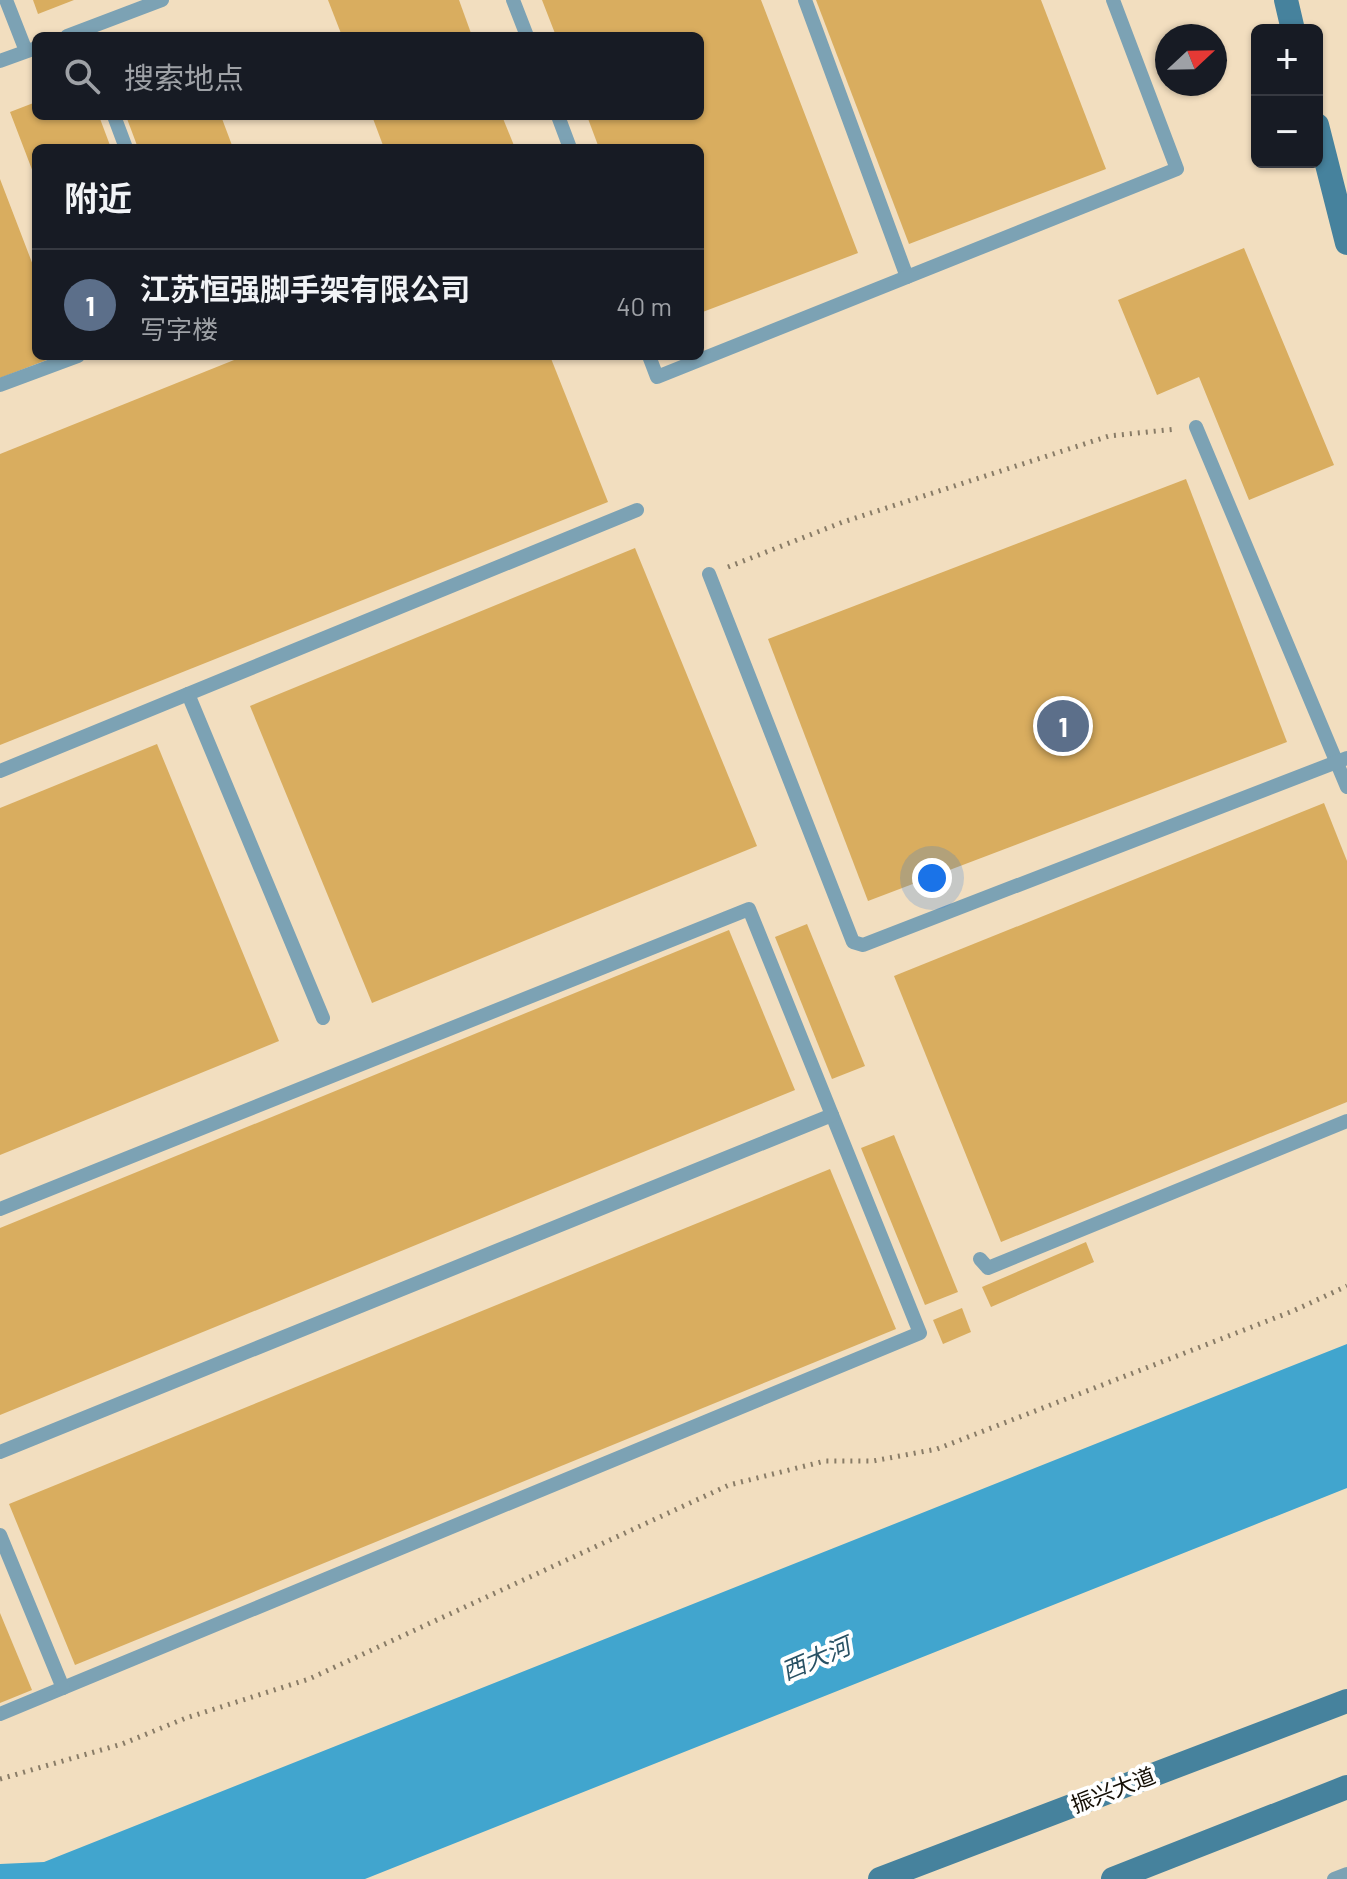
<!DOCTYPE html>
<html lang="zh">
<meta charset="utf-8">
<style>
:root{--surface:#171b24;--page:#242831;--text:#f1f3f6;--muted:#9ea1a6;--line:#363941;--accent:#d93025}
body{margin:0;font-family:Barlow,"Noto Sans SC",sans-serif;background:var(--page);color:var(--text)}
.controls{position:absolute;right:24px;top:24px;display:grid;overflow:hidden;border-radius:12px;box-shadow:0 2px 6px #0004}
.controls button{width:72px;height:72px;display:grid;place-items:center;padding:0;border:0;border-bottom:2px solid var(--line);background:var(--surface);color:var(--text);font:40px sans-serif}
.compass{position:absolute;left:1155px;top:24px;width:72px;height:72px;border-radius:50%;background:var(--surface);box-shadow:0 2px 6px #0004;rotate:68deg}
.you{position:absolute;left:932px;top:878px;width:28px;height:28px;margin:-20px;border:6px solid #fff;border-radius:50%;background:#1a73e8;box-shadow:0 0 0 12px #1a73e833}
.badge{display:grid;place-items:center;width:52px;height:52px;border-radius:50%;background:var(--accent);color:#fff;font-size:26px;font-weight:700}
.pin{position:absolute;translate:-50% -50%;border:4px solid #fff;box-shadow:0 2px 8px #0006}
.list{margin:0;padding:0;list-style:none}
h2{display:flex;justify-content:space-between;align-items:center;height:104px;margin:0;padding:0 32px;font-size:34px}
h2 small{font-size:26px;font-weight:400;color:var(--muted)}
.list li{display:grid;grid-template-columns:52px 1fr auto;gap:24px;align-items:center;box-sizing:border-box;height:112px;padding:0 32px;border-top:2px solid var(--line)}
.list b{display:block;font-size:30px;white-space:nowrap}
.list p{margin:0;font-size:26px;white-space:nowrap;color:var(--muted)}
.list em{font-size:26px;font-style:normal;color:var(--muted)}
.icon{flex:none;width:44px;height:44px;fill:none;stroke:currentColor;stroke-width:2;stroke-linecap:round;stroke-linejoin:round}
.map{position:relative;flex:none;width:1347px;height:1879px;overflow:hidden}
.search{position:absolute;background:var(--surface);box-shadow:0 2px 6px #0004;left:32px;top:32px;width:672px;height:88px;display:flex;align-items:center;gap:20px;box-sizing:border-box;padding:0 28px;border-radius:12px;color:var(--muted);font-size:30px}
.panel{position:absolute;background:var(--surface);box-shadow:0 2px 6px #0004;left:32px;top:144px;width:672px;height:216px;border-radius:12px}
.map>svg:first-child{display:block}
.water{fill:#41a5ce}
.building{fill:#d9ad5f}
.lines{fill:none;stroke-linecap:round;stroke-linejoin:round}
.path{stroke:#897c67;stroke-width:5;stroke-dasharray:2 6;stroke-linecap:butt}
.lane{stroke:#7ca2b4;stroke-width:14}
.secondary{stroke:#46829d;stroke-width:24}
.labels{text-anchor:middle;stroke-width:8;stroke-linejoin:round;paint-order:stroke}
.street-label{font-size:22px;fill:#150f05;stroke:#fff}
.water-label{font-size:24px;font-style:italic;fill:#285164;stroke:#fff}
</style>
<div class="map">
<svg width="1347" height="1879" viewBox="0 0 1347 1879">
<rect width="100%" height="100%" fill="#f2debf"/>
<polygon class="water" points="1347,1344 1347,1488 365,1879 0,1879 0,1864 44,1862"/>
<g class="building">
<polygon points="33,0 74,0 38,14"/>
<polygon points="328,0 459,0 472,36 342,36"/>
<polygon points="542,0 761,0 858,253 700,313 700,148 599,148 587,116 700,116 700,36 556,36"/>
<polygon points="816,0 1041,0 1106,169 909,244"/>
<polygon points="36,102 36,116 99,116 111,148 36,148 36,180 10,112"/>
<polygon points="126,116 221,116 233,148 138,148"/>
<polygon points="372,116 502,116 515,148 384,148"/>
<polygon points="0,179 36,273 36,356 57,356 0,378"/>
<polygon points="1244,248 1334,465 1249,500 1199,377 1157,395 1118,300"/>
<polygon points="244,356 550,356 608,502 0,745 0,454"/>
<polygon points="1186,479 1287,742 868,901 768,639"/>
<polygon points="635,548 757,846 372,1003 250,706"/>
<polygon points="157,744 279,1041 0,1155 0,808"/>
<polygon points="1324,803 1347,861 1347,1102 1001,1242 894,976"/>
<polygon points="807,924 865,1066 832,1079 775,937"/>
<polygon points="729,930 795,1090 0,1415 0,1228"/>
<polygon points="894,1135 958,1292 925,1305 861,1148"/>
<polygon points="830,1169 896,1329 75,1665 9,1504"/>
<polygon points="1086,1242 1094,1262 991,1307 982,1287"/>
<polygon points="962,1308 971,1332 943,1344 933,1320"/>
<polygon points="0,1613 32,1690 0,1703"/>
</g>
<g class="lines">
<g class="path">
<polyline points="728,567 843,522 1109,436 1176,429"/>
<polyline points="0,1779 122,1744 186,1718 309,1679 729,1485 825,1461 873,1461 937,1449 1293,1311 1347,1286"/>
</g>
<g class="lane">
<polyline points="6,0 26,51"/>
<polyline points="513,0 527,36"/>
<polyline points="805,0 907,277"/>
<polyline points="67,36 162,0"/>
<polyline points="0,61 36,48"/>
<polyline points="114,116 126,148"/>
<polyline points="558,116 570,148"/>
<polyline points="649,356 657,377 1177,169 1113,0"/>
<polyline points="0,385 78,356"/>
<polyline points="1196,427 1347,787"/>
<polyline points="709,574 853,942 863,945 1347,758"/>
<polyline points="188,694 323,1018"/>
<polyline points="0,771 637,510"/>
<polyline points="0,1209 749,909 920,1333 0,1714"/>
<polyline points="980,1259 988,1268 1347,1121"/>
<polyline points="0,1452 832,1115"/>
<polyline points="0,1535 63,1688"/>
<polyline points="1334,1879 1347,1874"/>
</g>
<g class="secondary">
<polyline points="1286,0 1293,30"/>
<polyline points="1317,125 1347,243"/>
<polyline points="880,1879 1347,1701"/>
<polyline points="1113,1879 1347,1787"/>
</g>
</g>
<g class="labels">
<g class="street-label">
<text transform="translate(1113 1790) rotate(-21)" y="8">振兴大道</text>
</g>
<g class="water-label">
<text transform="translate(816 1659) rotate(-23)" y="8">西大河</text>
</g>
</g>
</svg>
<div class="controls">
<button>+</button>
<button>−</button>
</div>
<svg class="compass" viewBox="-18 -18 36 36"><path d="M0-13l5 13h-10z" fill="#e53935"/><path d="M0 13l5-13h-10z" fill="#9ea1a6"/></svg>
<div class="you"></div>
<div class="pin badge" style="left:1063px;top:726px;background:#5c6f8a">1</div>
<div class="search"><svg class="icon" aria-label="search" viewBox="0 0 24 24"><circle cx="10" cy="10" r="6"/><path d="M15 15l6 6"/></svg>搜索地点</div>
<section class="panel">
<h2>附近<small></small></h2>
<ul class="list">
<li><span class="badge" style="background:#5c6f8a">1</span><div><b>江苏恒强脚手架有限公司</b><p>写字楼</p></div><em>40 m</em></li>
</ul>
</section>
</div>
